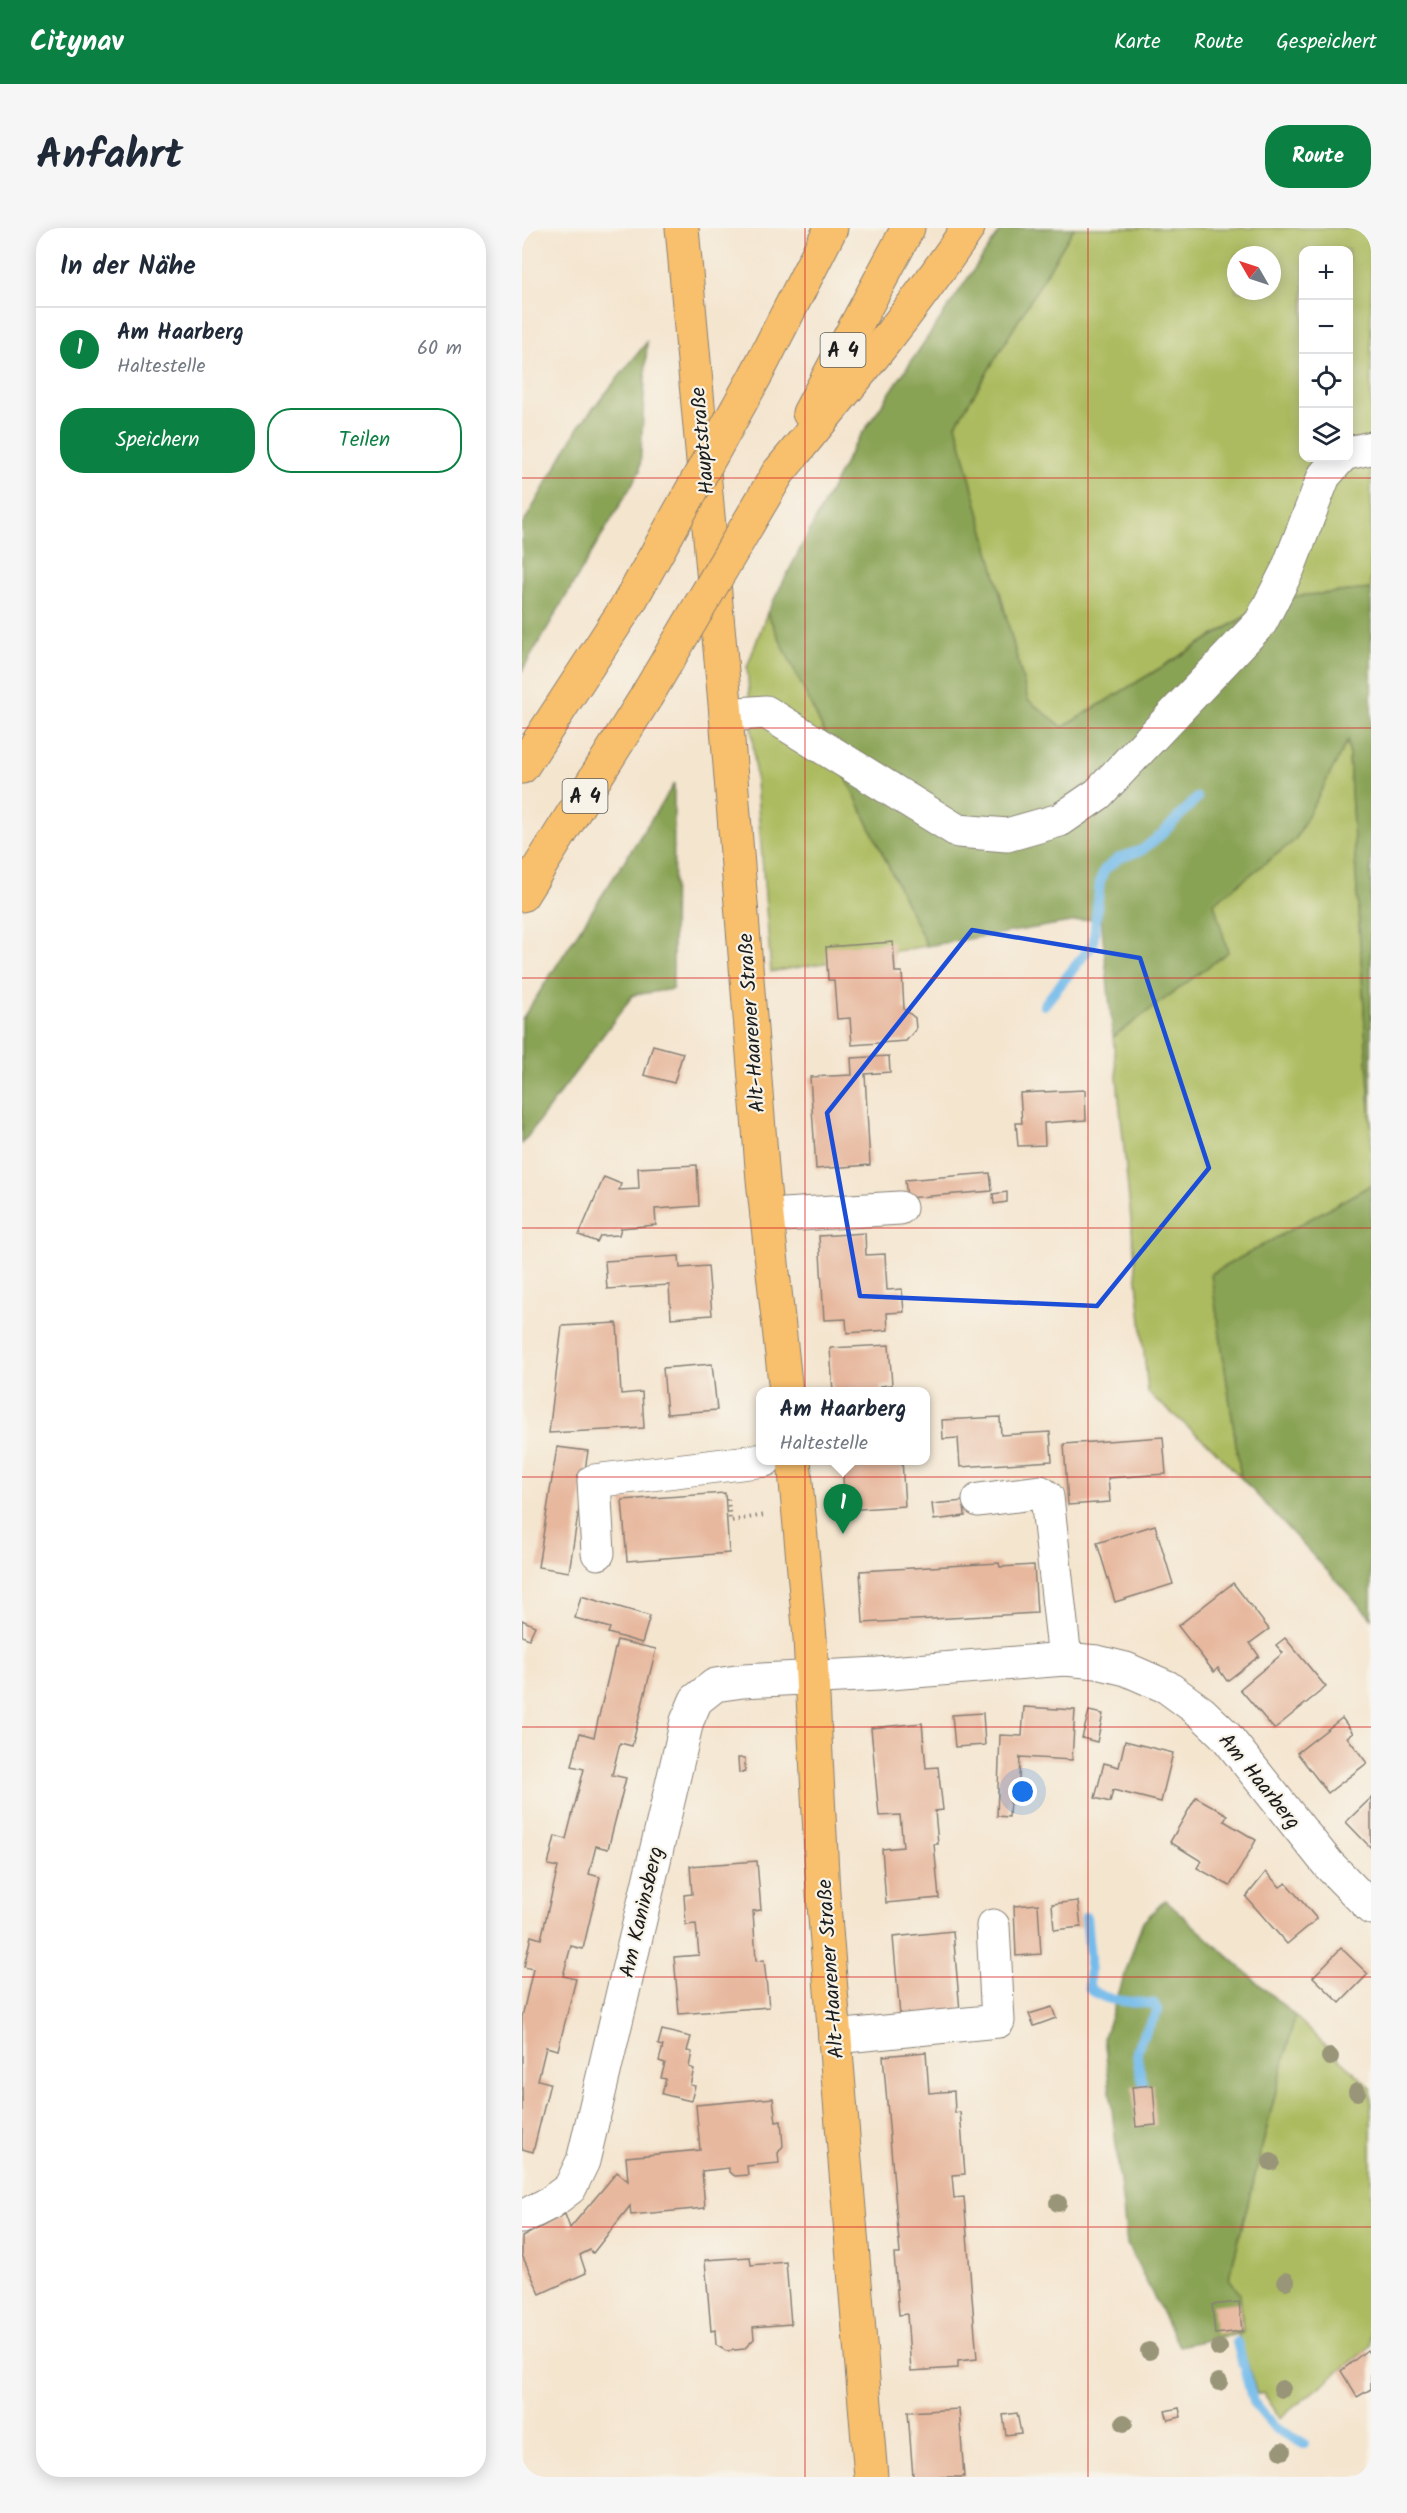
<!DOCTYPE html>
<html lang="de">
<meta charset="utf-8">
<style>
:root{--surface:#fff;--page:#f6f6f7;--text:#1f2937;--muted:#747a83;--line:#e0e1e3;--accent:#0b8043}
body{margin:0;font-family:Kalam,sans-serif;background:var(--page);color:var(--text)}
.controls{position:absolute;right:18px;top:18px;display:grid;overflow:hidden;border-radius:12px;box-shadow:0 3px 15px #0003}
.controls button{width:54px;height:54px;display:grid;place-items:center;padding:0;border:0;border-bottom:2px solid var(--line);background:var(--surface);color:var(--text);font:30px sans-serif}
.compass{position:absolute;left:705px;top:18px;width:54px;height:54px;border-radius:50%;background:var(--surface);box-shadow:0 3px 15px #0003;rotate:309deg}
.you{position:absolute;left:501px;top:1564px;width:21px;height:21px;margin:-15px;border:4px solid #fff;border-radius:50%;background:#1a73e8;box-shadow:0 0 0 9px #1a73e833}
.badge{display:grid;place-items:center;width:39px;height:39px;border-radius:50%;background:var(--accent);color:#fff;font-size:20px;font-weight:700}
.pin{position:absolute;translate:-50% -50px;filter:drop-shadow(0 2px 3px #0008)}
.pin::after{content:'';position:absolute;top:32px;width:21px;height:18px;background:inherit;clip-path:polygon(0 0,100% 0,50% 100%)}
.popup{position:absolute;left:234px;top:1159px;width:174px;height:78px;box-sizing:border-box;display:grid;place-content:center;border-radius:12px;background:var(--surface);filter:drop-shadow(0 2px 4px #0005);font-size:20px;white-space:nowrap;color:var(--muted)}
.popup b{font-size:22px;color:var(--text)}
.popup::after{content:'';position:absolute;left:50%;top:100%;margin-left:-12px;border:12px solid transparent;border-top-color:var(--surface)}
.list{margin:0;padding:0;list-style:none}
h2{display:flex;justify-content:space-between;align-items:center;height:78px;margin:0;padding:0 24px;font-size:26px}
h2 small{font-size:20px;font-weight:400;color:var(--muted)}
.list li{display:grid;grid-template-columns:39px 1fr auto;gap:18px;align-items:center;box-sizing:border-box;height:84px;padding:0 24px;border-top:2px solid var(--line)}
.list b{display:block;font-size:22px;white-space:nowrap}
.list p{margin:0;font-size:20px;white-space:nowrap;color:var(--muted)}
.list em{font-size:20px;font-style:normal;color:var(--muted)}
.actions{display:flex;gap:12px;padding:18px 24px}
.actions a{flex:1;padding:14px 0;border:2px solid var(--accent);border-radius:24px;text-align:center;font-size:21px;color:var(--accent)}
.actions .main{background:var(--accent);color:#fff}
.icon{flex:none;width:33px;height:33px;fill:none;stroke:currentColor;stroke-width:2;stroke-linecap:round;stroke-linejoin:round}
.map{position:relative;flex:none;width:849px;height:2249px;overflow:hidden;border-radius:24px}
header{display:flex;align-items:center;gap:36px;box-sizing:border-box;height:84px;padding:0 30px;background:var(--accent);color:#fff}
header strong{font-size:28px}
nav{display:flex;gap:33px;margin-inline-start:auto;font-size:21px}
.intro{display:flex;align-items:center;justify-content:space-between;box-sizing:border-box;height:144px;padding:0 36px}
h1{margin:0;font-size:42px}
.button{padding:15px 27px;border-radius:24px;background:var(--accent);color:#fff;font-size:21px;font-weight:700}
main{display:flex;gap:36px;padding:0 36px}
aside{flex:1;background:var(--surface);border-radius:24px;box-shadow:0 3px 15px #0003}
.map>svg:first-child{display:block}
.green{fill:#acbb5e;stroke:#646c3d;stroke-width:1.5;fill-rule:evenodd}
.forest{fill:#89a355;stroke:#526038;stroke-width:1.5}
.lines{fill:none;stroke-linecap:round;stroke-linejoin:round}
.stream{stroke:#73bbeb;stroke-width:10}
.building{fill:#e7b89e}
.minor-casing{stroke:#888076;stroke-width:35}
.major-casing{stroke:#888076;stroke-width:35}
.highway-casing{stroke:#888076;stroke-width:35}
.path{stroke:#888076;stroke-width:4;stroke-dasharray:1.5 4.5;stroke-linecap:butt}
.minor{stroke:#fff;stroke-width:33}
.major{stroke:#f8bf6c;stroke-width:33}
.highway{stroke:#f8bf6c;stroke-width:33}
.highway-bridge-casing{stroke:#888076;stroke-width:35;stroke-linecap:butt}
.highway-bridge{stroke:#f8bf6c;stroke-width:33}
.tree{fill:#999579}
.marked{fill:none;stroke:#1d4ed8;stroke-width:4.5;stroke-linejoin:round}
.grid{fill:none;stroke:#d62828;stroke-width:1.5;stroke-opacity:0.55}
.labels{text-anchor:middle;stroke-width:4.5;stroke-linejoin:round;paint-order:stroke}
.shield{fill:#f7f3e8;stroke:#5e5c59;stroke-width:1.5}
.shield-label{font-size:20px;font-weight:bold;fill:#1c1c1c}
.street-label{font-size:21px;fill:#1c1c1c;stroke:#f7f3e8}
</style>
<header>
<strong>Citynav</strong>
<nav><a>Karte</a><a>Route</a><a>Gespeichert</a></nav>
</header>
<div class="intro"><h1>Anfahrt</h1><a class="button">Route</a></div>
<main>
<aside>
<h2>In der Nähe<small></small></h2>
<ul class="list">
<li><span class="badge">1</span><div><b>Am Haarberg</b><p>Haltestelle</p></div><em>60 m</em></li>
</ul>
<div class="actions"><a class="main">Speichern</a><a>Teilen</a></div>
</aside>
<div class="map">
<svg width="849" height="2249" viewBox="0 0 849 2249">
<rect width="100%" height="100%" fill="#f7f3e8"/>
<filter id="ink" filterUnits="userSpaceOnUse"><feTurbulence type="fractalNoise" baseFrequency=".0167" numOctaves="2"/><feDisplacementMap in="SourceGraphic" scale="12" xChannelSelector="R" yChannelSelector="G"/><feConvolveMatrix kernelMatrix="1 2 1 2 8 2 1 2 1" color-interpolation-filters="sRGB"/></filter>
<filter id="wash" filterUnits="userSpaceOnUse"><feTurbulence type="fractalNoise" baseFrequency=".008" numOctaves="4" result="noise"/><feDisplacementMap in="SourceGraphic" scale="24" xChannelSelector="R" yChannelSelector="G"/><feGaussianBlur stdDeviation="1.35" result="paint"/><feColorMatrix in="noise" values="0 0 0 0 0 0 0 0 0 0 0 0 0 0 0 0 0 1.4 0 .05"/><feComposite in="paint" operator="in"/></filter>
<g filter="url(#wash)">
<rect width="100%" height="100%" fill="#f4e5cf"/>
<g class="green">
<path d="M552,0H849V361L753,370L541,499L506,472L434,196ZM782,22H826V230H782ZM714,27H750V63H714Z"/>
<polygon points="245,385 405,718 249,744 225,439"/>
<polygon points="826,511 849,898 849,957 689,1046 719,1250 691,1220 626,1165 591,809 706,724 692,675 773,612"/>
<polygon points="773,1788 849,1860 849,2118 758,2190 741,2164 735,2166 716,2106 721,2104 707,2051"/>
</g>
<g class="forest">
<polygon points="480,0 552,0 434,196 506,472 541,499 754,370 849,361 849,898 826,512 773,612 692,675 706,724 591,809 579,689 405,718 245,385 331,219"/>
<polygon points="125,114 118,243 0,443 0,298 57,198"/>
<polygon points="152,556 151,761 111,767 0,916 0,791"/>
<polygon points="849,957 849,1390 719,1250 689,1046"/>
<polygon points="643,1672 773,1788 707,2050 718,2066 721,2105 657,2118 605,2016 582,1809 620,1695"/>
</g>
<g class="lines">
<g class="stream">
<polyline points="522,777 571,716 578,654 582,642 597,630 620,622 640,606 675,570"/>
<path d="M564,1689L568,1730L567,1759C583,1776 610,1773 632,1776L636,1783C618,1815 608,1816 621,1854"/>
<polyline points="715,2114 731,2174 753,2200 782,2216"/>
</g>
</g>
<g id="blocks">
<g class="building">
<polygon points="371,714 373,744 380,744 382,781 393,790 394,801 384,813 330,817 328,790 315,791 312,752 306,752 304,719"/>
<polygon points="131,817 161,825 152,855 122,847"/>
<polygon points="367,828 368,844 343,846 348,937 294,941 288,849 330,847 329,830"/>
<polygon points="563,862 564,892 522,895 523,917 496,918 494,895 500,895 498,865"/>
<polygon points="175,937 177,978 133,981 134,997 99,1000 97,1007 78,1008 75,1014 57,1007 82,949 99,956 97,962 117,961 116,940"/>
<polygon points="468,945 470,963 385,970 383,952"/>
<polygon points="485,964 485,974 472,976 471,966"/>
<polygon points="343,1005 344,1027 363,1026 365,1062 380,1061 382,1084 365,1085 366,1102 325,1105 324,1091 302,1092 297,1008"/>
<polygon points="157,1028 158,1040 186,1038 190,1087 149,1090 147,1057 85,1061 83,1033"/>
<polygon points="95,1095 99,1166 120,1164 122,1200 27,1205 40,1098"/>
<polygon points="367,1117 370,1157 358,1158 359,1164 311,1164 308,1120"/>
<polygon points="190,1136 195,1182 145,1186 141,1140"/>
<polygon points="478,1189 479,1207 528,1204 530,1233 438,1239 436,1210 421,1211 420,1192"/>
<polygon points="641,1209 644,1246 586,1250 588,1274 546,1277 542,1216"/>
<polygon points="35,1219 66,1223 47,1344 16,1339"/>
<polygon points="320,1232 380,1232 383,1278 323,1282"/>
<polygon points="203,1265 207,1325 105,1333 100,1272"/>
<polygon points="442,1273 443,1288 412,1292 410,1276"/>
<polygon points="633,1297 651,1356 593,1374 575,1315"/>
<polygon points="477,1335 478,1339 512,1337 515,1385 341,1395 338,1343"/>
<polygon points="711,1355 747,1401 728,1415 737,1428 705,1453 696,1440 692,1444 656,1398"/>
<polygon points="59,1368 128,1388 120,1415 86,1405 88,1400 53,1390"/>
<polygon points="0,1392 13,1398 7,1411 0,1408"/>
<polygon points="763,1410 804,1459 752,1501 718,1461 761,1425 754,1417"/>
<polygon points="95,1412 134,1421 110,1518 98,1515 90,1547 104,1550 86,1621 74,1618 67,1646 78,1649 61,1721 49,1718 41,1748 54,1751 36,1822 24,1819 16,1852 28,1855 11,1924 0,1921 0,1789 11,1741 2,1739 9,1708 19,1711 36,1639 26,1637 33,1608 44,1611 62,1541 50,1538 58,1505 72,1509"/>
<polygon points="502,1479 553,1482 550,1532 498,1529 496,1572 488,1571 487,1589 475,1588 478,1507 500,1508"/>
<polygon points="567,1483 581,1486 575,1514 560,1510"/>
<polygon points="461,1485 463,1517 433,1519 430,1487"/>
<polygon points="820,1490 831,1505 825,1509 845,1535 806,1565 775,1525"/>
<polygon points="400,1495 404,1540 416,1539 421,1582 413,1583 416,1616 412,1616 417,1670 364,1675 360,1621 381,1619 378,1587 357,1588 349,1500"/>
<polygon points="603,1513 651,1525 639,1574 591,1562 588,1574 573,1570 582,1535 597,1539"/>
<polygon points="216,1530 223,1530 223,1544 217,1545"/>
<polygon points="674,1569 706,1587 702,1593 734,1612 708,1658 675,1640 679,1633 648,1614"/>
<polygon points="849,1570 849,1620 824,1594"/>
<polygon points="235,1633 239,1682 231,1683 234,1733 242,1732 247,1779 157,1786 152,1729 177,1727 174,1696 164,1697 162,1667 170,1666 168,1638"/>
<polygon points="744,1644 758,1659 764,1655 795,1691 765,1716 724,1669"/>
<polygon points="556,1673 559,1699 532,1702 530,1676"/>
<polygon points="516,1676 519,1726 494,1728 492,1678"/>
<polygon points="431,1703 438,1783 378,1788 371,1709"/>
<polygon points="819,1720 846,1746 818,1775 791,1749"/>
<polygon points="530,1779 534,1790 512,1798 507,1786"/>
<polygon points="140,1802 169,1809 165,1823 170,1824 167,1839 172,1841 168,1857 173,1858 169,1873 140,1866 144,1851 139,1850 143,1835 137,1833 141,1818 136,1817"/>
<polygon points="404,1824 407,1865 432,1863 433,1885 438,1884 443,1946 430,1947 432,1970 442,1969 455,2131 436,2133 436,2140 389,2143 385,2086 377,2087 372,2026 378,2026 361,1828"/>
<polygon points="631,1857 634,1897 614,1899 610,1859"/>
<polygon points="251,1870 254,1894 259,1893 261,1918 256,1925 257,1935 225,1938 226,1947 213,1948 207,1944 207,1940 180,1943 183,1980 109,1987 108,1978 71,2025 68,2022 58,2027 64,2045 18,2066 0,2027 0,2009 43,1986 48,2000 95,1944 106,1953 104,1929 178,1922 174,1877"/>
<polygon points="228,2029 229,2037 264,2034 269,2096 231,2099 232,2111 222,2121 204,2123 194,2117 193,2102 189,2103 183,2032"/>
<polygon points="717,2074 720,2103 693,2106 690,2077"/>
<polygon points="845,2122 849,2128 849,2161 835,2169 819,2143"/>
<polygon points="657,2180 659,2189 646,2192 643,2183"/>
<polygon points="437,2181 442,2249 391,2249 386,2184"/>
<polygon points="495,2185 499,2205 484,2207 481,2187"/>
</g>
</g>
</g>
<g filter="url(#ink)">
<use href="#blocks" fill-opacity="0" stroke="#888076" stroke-width="1.5"/>
<g class="lines">
<defs>
<g id="minor">
<polyline points="826,225 849,220"/>
<polyline points="204,487 244,484 436,603 485,607 538,592 576,566 739,394 766,341 802,248 818,230"/>
<polyline points="245,988 378,980"/>
<polyline points="457,1272 518,1264 525,1269 543,1431"/>
<polyline points="76,1325 72,1253 243,1232"/>
<polyline points="313,1809 476,1793 471,1698"/>
<polyline points="0,1989 28,1975 48,1960 61,1933 165,1493 174,1472 193,1457 221,1453 356,1446 543,1431 575,1434 604,1441 645,1459 679,1484 703,1507 806,1636 849,1680"/>
</g>
<g id="major">
<polyline points="160,0 204,487 241,952 264,1164"/>
<polyline points="272,1232 288,1410 301,1665 349,2249"/>
</g>
<g id="highway">
<polyline points="235,145 309,0"/>
<polyline points="287,185 386,0"/>
<path d="M256,245C322,165 388,86 446,0"/>
<polyline points="0,539 107,375"/>
<polyline points="0,667 124,469"/>
</g>
</defs>
<use href="#minor" class="minor-casing"/>
<use href="#major" class="major-casing"/>
<use href="#highway" class="highway-casing"/>
<polyline class="path" points="206,1271 208,1293 243,1287"/>
<use href="#minor" class="minor"/>
<use href="#major" class="major"/>
<use href="#highway" class="highway"/>
<defs>
<g id="highway-bridge">
<polyline points="107,375 235,145"/>
<polyline points="124,469 256,245"/>
</g>
</defs>
<use href="#highway-bridge" class="highway-bridge-casing"/>
<use href="#highway-bridge" class="highway-bridge"/>
</g>
<g class="tree">
<circle cx="808" cy="1829" r="9"/>
<circle cx="835" cy="1864" r="9"/>
<circle cx="749" cy="1934" r="9"/>
<circle cx="536" cy="1975" r="9"/>
<circle cx="764" cy="2053" r="9"/>
<circle cx="697" cy="2120" r="9"/>
<circle cx="627" cy="2123" r="9"/>
<circle cx="697" cy="2154" r="9"/>
<circle cx="760" cy="2161" r="9"/>
<circle cx="602" cy="2195" r="9"/>
<circle cx="760" cy="2223" r="9"/>
</g>
</g>
<path class="marked" d="M450,702L618,730L687,940L575,1078L338,1068L305,885Z"/>
<path class="grid" d="M283,0V2249M566,0V2249M0,250H849M0,500H849M0,750H849M0,1000H849M0,1249H849M0,1499H849M0,1749H849M0,1999H849"/>
<g class="labels">
<g class="shield">
<rect x="298.5" y="105" width="45" height="34" rx="4.5"/>
<rect x="40.5" y="551" width="45" height="34" rx="4.5"/>
</g>
<g class="shield-label">
<text x="321" y="129">A 4</text>
<text x="63" y="575">A 4</text>
</g>
<g class="street-label">
<text transform="translate(180 213) rotate(-95)" y="7">Hauptstraße</text>
<text transform="translate(229 795) rotate(-94)" y="7">Alt-Haarener Straße</text>
<text transform="translate(738 1553) rotate(51)" y="7">Am Haarberg</text>
<text transform="translate(119 1684) rotate(-77)" y="7">Am Kaninsberg</text>
<text transform="translate(308 1741) rotate(-94)" y="7">Alt-Haarener Straße</text>
</g>
</g>
</svg>
<div class="controls">
<button>+</button>
<button>−</button>
<button><svg class="icon" aria-label="locate" viewBox="0 0 24 24"><circle cx="12" cy="12" r="6"/><path d="M12 2v4M12 18v4M2 12h4M18 12h4"/></svg></button>
<button><svg class="icon" aria-label="layers" viewBox="0 0 24 24"><path d="M12 4l9 5-9 5-9-5zM3 14l9 5 9-5"/></svg></button>
</div>
<svg class="compass" viewBox="-18 -18 36 36"><path d="M0-13l5 13h-10z" fill="#e53935"/><path d="M0 13l5-13h-10z" fill="#747a83"/></svg>
<div class="you"></div>
<div class="pin badge" style="left:321px;top:1306px">1</div>
<div class="popup"><b>Am Haarberg</b>Haltestelle</div>
</div>
</main>
